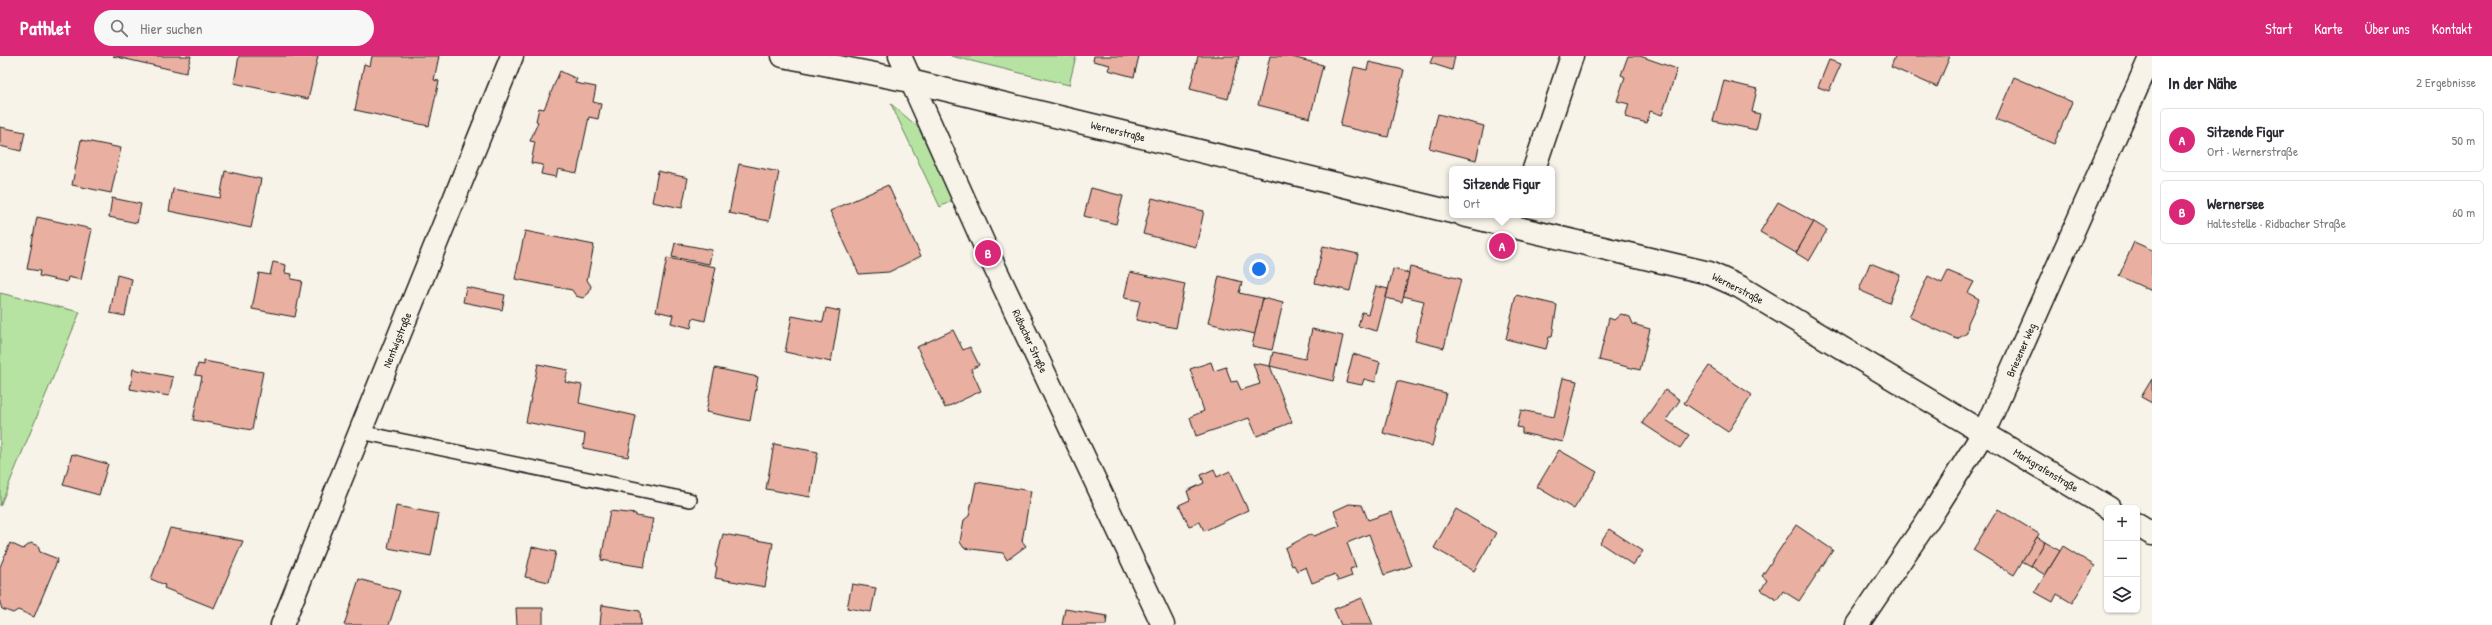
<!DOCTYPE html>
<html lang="de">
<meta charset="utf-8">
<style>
:root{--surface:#fff;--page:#f7f7f7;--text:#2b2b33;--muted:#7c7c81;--line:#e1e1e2;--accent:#db2777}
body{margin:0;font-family:"Patrick Hand",sans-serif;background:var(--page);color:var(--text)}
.controls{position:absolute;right:12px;bottom:12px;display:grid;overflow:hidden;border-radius:6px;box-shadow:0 1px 3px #0004}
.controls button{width:36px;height:36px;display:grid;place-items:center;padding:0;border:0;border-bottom:1px solid var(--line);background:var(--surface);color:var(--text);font:20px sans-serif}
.you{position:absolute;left:1259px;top:213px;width:14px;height:14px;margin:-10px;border:3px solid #fff;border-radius:50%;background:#1a73e8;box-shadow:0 0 0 6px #1a73e833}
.badge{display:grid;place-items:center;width:26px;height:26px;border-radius:50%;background:var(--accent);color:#fff;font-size:13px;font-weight:700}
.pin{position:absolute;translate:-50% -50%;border:2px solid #fff;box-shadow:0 1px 4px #0006}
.popup{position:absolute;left:1449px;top:110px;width:106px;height:52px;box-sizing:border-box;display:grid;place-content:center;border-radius:6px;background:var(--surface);filter:drop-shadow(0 1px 3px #0005);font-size:13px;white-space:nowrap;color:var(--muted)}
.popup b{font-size:15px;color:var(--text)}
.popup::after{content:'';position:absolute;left:50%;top:100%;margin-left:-8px;border:8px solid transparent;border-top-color:var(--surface)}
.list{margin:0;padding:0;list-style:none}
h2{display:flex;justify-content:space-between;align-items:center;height:52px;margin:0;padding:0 16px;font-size:17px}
h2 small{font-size:13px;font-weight:400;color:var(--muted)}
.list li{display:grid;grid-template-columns:26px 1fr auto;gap:12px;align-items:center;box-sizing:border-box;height:64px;margin:0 8px 8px;padding:0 8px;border:1px solid var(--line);border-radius:6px}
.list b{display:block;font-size:15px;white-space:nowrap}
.list p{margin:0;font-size:13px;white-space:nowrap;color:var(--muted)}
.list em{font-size:13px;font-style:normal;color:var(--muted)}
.icon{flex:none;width:22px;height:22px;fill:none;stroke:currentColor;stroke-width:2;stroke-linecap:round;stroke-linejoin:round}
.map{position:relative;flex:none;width:2152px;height:569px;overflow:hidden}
header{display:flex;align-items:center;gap:24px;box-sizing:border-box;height:56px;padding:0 20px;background:var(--accent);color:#fff}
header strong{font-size:19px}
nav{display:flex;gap:22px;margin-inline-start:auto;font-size:14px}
.search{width:280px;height:36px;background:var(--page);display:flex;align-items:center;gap:10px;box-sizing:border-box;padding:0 14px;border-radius:22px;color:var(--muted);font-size:15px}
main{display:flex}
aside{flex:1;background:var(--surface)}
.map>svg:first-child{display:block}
.green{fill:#b6e3a2;stroke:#69805f}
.building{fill:#e9b0a1;stroke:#1c1c1c}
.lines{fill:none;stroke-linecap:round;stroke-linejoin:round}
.service-casing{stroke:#1c1c1c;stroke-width:16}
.minor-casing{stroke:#1c1c1c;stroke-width:25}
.tertiary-casing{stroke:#1c1c1c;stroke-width:25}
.service{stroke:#f7f3e8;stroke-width:13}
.minor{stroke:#f7f3e8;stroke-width:22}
.tertiary{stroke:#f7f3e8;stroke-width:22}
.labels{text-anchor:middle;stroke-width:4;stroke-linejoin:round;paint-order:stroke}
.street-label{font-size:11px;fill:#1c1c1c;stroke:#f7f3e8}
</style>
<header>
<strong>Pathlet</strong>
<div class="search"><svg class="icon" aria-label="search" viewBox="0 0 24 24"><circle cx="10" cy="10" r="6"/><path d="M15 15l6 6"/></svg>Hier suchen</div>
<nav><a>Start</a><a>Karte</a><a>Über uns</a><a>Kontakt</a></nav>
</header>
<main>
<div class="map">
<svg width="2152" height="569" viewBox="0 0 2152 569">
<rect width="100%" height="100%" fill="#f7f3e8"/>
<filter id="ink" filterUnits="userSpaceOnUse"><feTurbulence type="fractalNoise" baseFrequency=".025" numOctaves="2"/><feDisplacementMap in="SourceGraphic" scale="8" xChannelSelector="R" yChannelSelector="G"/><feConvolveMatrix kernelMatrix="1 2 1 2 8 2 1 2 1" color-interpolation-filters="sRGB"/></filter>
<g filter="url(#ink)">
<g class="green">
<polygon points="951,0 1076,0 1069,29"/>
<polygon points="891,48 918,71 953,144 940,151"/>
<polygon points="0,237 80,256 0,450"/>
</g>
<g class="building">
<polygon points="113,0 191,0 186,17"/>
<polygon points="239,0 318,0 308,43 234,27"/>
<polygon points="372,0 439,0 434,24 439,25 429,70 355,54 364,8 370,10"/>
<polygon points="1094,0 1139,0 1134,21 1108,14 1110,9 1093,5"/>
<polygon points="1198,0 1239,0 1228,43 1190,33"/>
<polygon points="1270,0 1288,0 1323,9 1310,62 1258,49"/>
<polygon points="1433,0 1455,0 1452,14 1430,7"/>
<polygon points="1628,0 1640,0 1677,13 1662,59 1650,55 1647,67 1625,61 1629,48 1617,45 1625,21 1621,19"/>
<polygon points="1895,0 1950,0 1937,31 1891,11"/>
<polygon points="1829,4 1841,8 1829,35 1818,31"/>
<polygon points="1369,6 1404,14 1388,81 1340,70 1354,11 1367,14"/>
<polygon points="560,15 577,23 575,27 596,31 593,46 601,48 598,63 589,61 577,117 558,113 556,121 541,118 543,109 531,107 535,86 530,85 538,66 536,65 539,52 544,53"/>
<polygon points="2014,21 2072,46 2054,88 1996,63"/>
<polygon points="1724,25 1757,33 1752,56 1760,58 1756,74 1713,65"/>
<polygon points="1438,58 1484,70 1476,104 1429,92"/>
<polygon points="0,71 25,76 21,95 0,90"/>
<polygon points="81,84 121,92 111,137 72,129"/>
<polygon points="739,108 779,116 769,165 729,157"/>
<polygon points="225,115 261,123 251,172 169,155 173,133 220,142"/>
<polygon points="658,115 688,122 682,152 652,146"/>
<polygon points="888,129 921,200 889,216 859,218 830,155"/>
<polygon points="1091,132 1123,140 1116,168 1084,160"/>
<polygon points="112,142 141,148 137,167 109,161"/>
<polygon points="1152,142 1204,155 1196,191 1143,178"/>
<polygon points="1778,146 1814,166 1796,197 1760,176"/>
<polygon points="37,161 92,173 81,224 68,221 67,226 39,220 40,215 27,213"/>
<polygon points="1814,166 1827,174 1809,205 1796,197"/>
<polygon points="525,175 594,189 587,224 591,230 589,237 583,242 576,240 572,234 515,223"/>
<polygon points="2134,186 2152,194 2152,235 2119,220"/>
<polygon points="675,187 712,194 709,208 672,201"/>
<polygon points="1323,190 1358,198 1350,235 1315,227"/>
<polygon points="667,202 716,211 705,265 693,262 691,272 671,267 673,259 656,255"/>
<polygon points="273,206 286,209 285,217 292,218 291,223 302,225 295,261 252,253 259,217 270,219"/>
<polygon points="1870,207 1900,219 1889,247 1859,234"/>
<polygon points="1410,211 1461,223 1444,292 1415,285 1424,245 1403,240"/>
<polygon points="1393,213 1409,217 1402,246 1386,242"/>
<polygon points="1948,215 1974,226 1968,237 1979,243 1968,267 1967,277 1957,283 1909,261 1928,220 1942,227"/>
<polygon points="1130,216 1185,228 1176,272 1136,264 1140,245 1124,242"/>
<polygon points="117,219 132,223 125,260 110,257"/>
<polygon points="1219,220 1242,226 1239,237 1263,242 1255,278 1208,267"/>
<polygon points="1376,230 1388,233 1377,275 1358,270 1362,256 1368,258"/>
<polygon points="466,231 505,239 502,254 463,246"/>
<polygon points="1516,239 1557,249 1552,281 1549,281 1546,293 1506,283"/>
<polygon points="1263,242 1283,247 1272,294 1252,290"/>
<polygon points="826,252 840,255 831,306 785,296 792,260 823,266"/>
<polygon points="1621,258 1630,261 1633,268 1650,273 1640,314 1599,304 1609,262 1614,264"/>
<polygon points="1312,273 1343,280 1333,325 1270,310 1273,296 1305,303"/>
<polygon points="953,274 963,294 970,291 979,309 971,313 981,335 945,352 917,291"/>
<polygon points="1353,298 1380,306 1375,326 1364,323 1362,329 1346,326"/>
<polygon points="204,305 263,316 252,374 193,364 202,320 195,319 198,308 204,309"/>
<polygon points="1211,306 1214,315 1226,311 1231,326 1237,325 1241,334 1260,328 1253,307 1270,310 1292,366 1257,380 1249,362 1196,380 1190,361 1204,355 1190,313"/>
<polygon points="538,308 568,314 565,326 582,329 579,347 636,360 628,401 583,392 585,378 526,366"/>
<polygon points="1709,310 1752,339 1728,376 1684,347"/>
<polygon points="715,312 758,321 750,365 706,356"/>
<polygon points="133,313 173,321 169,340 130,333"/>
<polygon points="1563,322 1577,325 1563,386 1522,377 1522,372 1517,371 1521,354 1554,361"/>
<polygon points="2152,323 2152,347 2141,341"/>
<polygon points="1397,325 1446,337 1432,390 1383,377"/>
<polygon points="1665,334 1680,344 1666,364 1689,379 1680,392 1642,367"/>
<polygon points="774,388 818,396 810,441 766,433"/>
<polygon points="1559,394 1597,416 1574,453 1537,431"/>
<polygon points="72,398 108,408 99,439 63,429"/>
<polygon points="1214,413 1217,421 1230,415 1248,454 1204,475 1200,466 1189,470 1179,449 1190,444 1187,435 1204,427 1201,419"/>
<polygon points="976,426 1031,435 1022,485 1026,490 1007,504 1003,497 964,492 960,486 964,464 969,460"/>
<polygon points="1349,448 1362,449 1368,464 1392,456 1411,510 1384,519 1369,478 1347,487 1356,511 1350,513 1352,520 1338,525 1335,518 1312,527 1306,511 1297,515 1294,509 1292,510 1285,492 1311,478 1314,480 1340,470 1334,455"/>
<polygon points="396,450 439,458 431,500 388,492"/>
<polygon points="1456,453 1496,477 1474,515 1434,492"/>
<polygon points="1998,453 2039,478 2014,519 1973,494"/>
<polygon points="610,455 636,458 636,460 653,463 644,511 601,504"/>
<polygon points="1796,469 1833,494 1799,545 1783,535 1777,544 1761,534 1767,524 1762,520"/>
<polygon points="170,472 243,485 214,552 164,532 165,529 151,523"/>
<polygon points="1609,473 1643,495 1633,509 1600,487"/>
<polygon points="723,478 773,487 765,531 715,522 717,511 715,510"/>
<polygon points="2037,481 2045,486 2031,510 2022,505"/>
<polygon points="2045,486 2060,495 2045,519 2031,510"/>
<polygon points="10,487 23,493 31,487 38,490 40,496 58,503 34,561 18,554 13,557 2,553 0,547 0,511"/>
<polygon points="2063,490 2095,510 2072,547 2057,538 2053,546 2035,536"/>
<polygon points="532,491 556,496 549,526 525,521"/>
<polygon points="359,523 400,535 389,569 344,569"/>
<polygon points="852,528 876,532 871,556 847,552"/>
<polygon points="1362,542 1373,569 1341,569 1334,553"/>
<polygon points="602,549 640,555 641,569 600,569"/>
<polygon points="516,552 543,552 543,569 517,569"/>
<polygon points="1065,553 1107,560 1106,569 1062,569"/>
</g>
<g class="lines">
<defs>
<polyline id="service" points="360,376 690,444"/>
<g id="minor">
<polyline points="910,25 1452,156"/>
<polyline points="1534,113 1572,0"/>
<polyline points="1463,159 1709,217 1740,231 2109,452"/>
<polyline points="2137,469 2152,478"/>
<polyline points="282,569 512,0"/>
<polyline points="1857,569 1936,452 1984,376 2151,0"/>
</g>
<g id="tertiary">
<polyline points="783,0 910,25"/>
<polyline points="900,0 988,197 1163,569"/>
</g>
</defs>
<use href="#service" class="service-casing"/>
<use href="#minor" class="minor-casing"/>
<use href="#tertiary" class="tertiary-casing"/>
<use href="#service" class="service"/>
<use href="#minor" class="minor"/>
<use href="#tertiary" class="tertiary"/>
</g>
</g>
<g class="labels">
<g class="street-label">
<text transform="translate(1118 75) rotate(14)" y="4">Wernerstraße</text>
<text transform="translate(1738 232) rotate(27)" y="4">Wernerstraße</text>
<text transform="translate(397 284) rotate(-68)" y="4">Nentwigstraße</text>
<text transform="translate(1030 285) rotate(65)" y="4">Ridbacher Straße</text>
<text transform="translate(2021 294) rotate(-66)" y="4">Briesener Weg</text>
<text transform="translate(2046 414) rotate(31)" y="4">Markgrafenstraße</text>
</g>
</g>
</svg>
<div class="controls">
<button>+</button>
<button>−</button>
<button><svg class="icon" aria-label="layers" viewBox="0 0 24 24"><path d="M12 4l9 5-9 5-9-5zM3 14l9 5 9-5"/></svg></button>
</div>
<div class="you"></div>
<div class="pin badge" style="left:1502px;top:190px">A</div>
<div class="popup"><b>Sitzende Figur</b>Ort</div>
<div class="pin badge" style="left:988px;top:197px">B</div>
</div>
<aside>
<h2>In der Nähe<small>2 Ergebnisse</small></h2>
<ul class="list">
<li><span class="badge">A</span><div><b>Sitzende Figur</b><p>Ort · Wernerstraße</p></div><em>50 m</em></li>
<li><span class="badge">B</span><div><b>Wernersee</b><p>Haltestelle · Ridbacher Straße</p></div><em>60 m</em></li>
</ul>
</aside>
</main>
